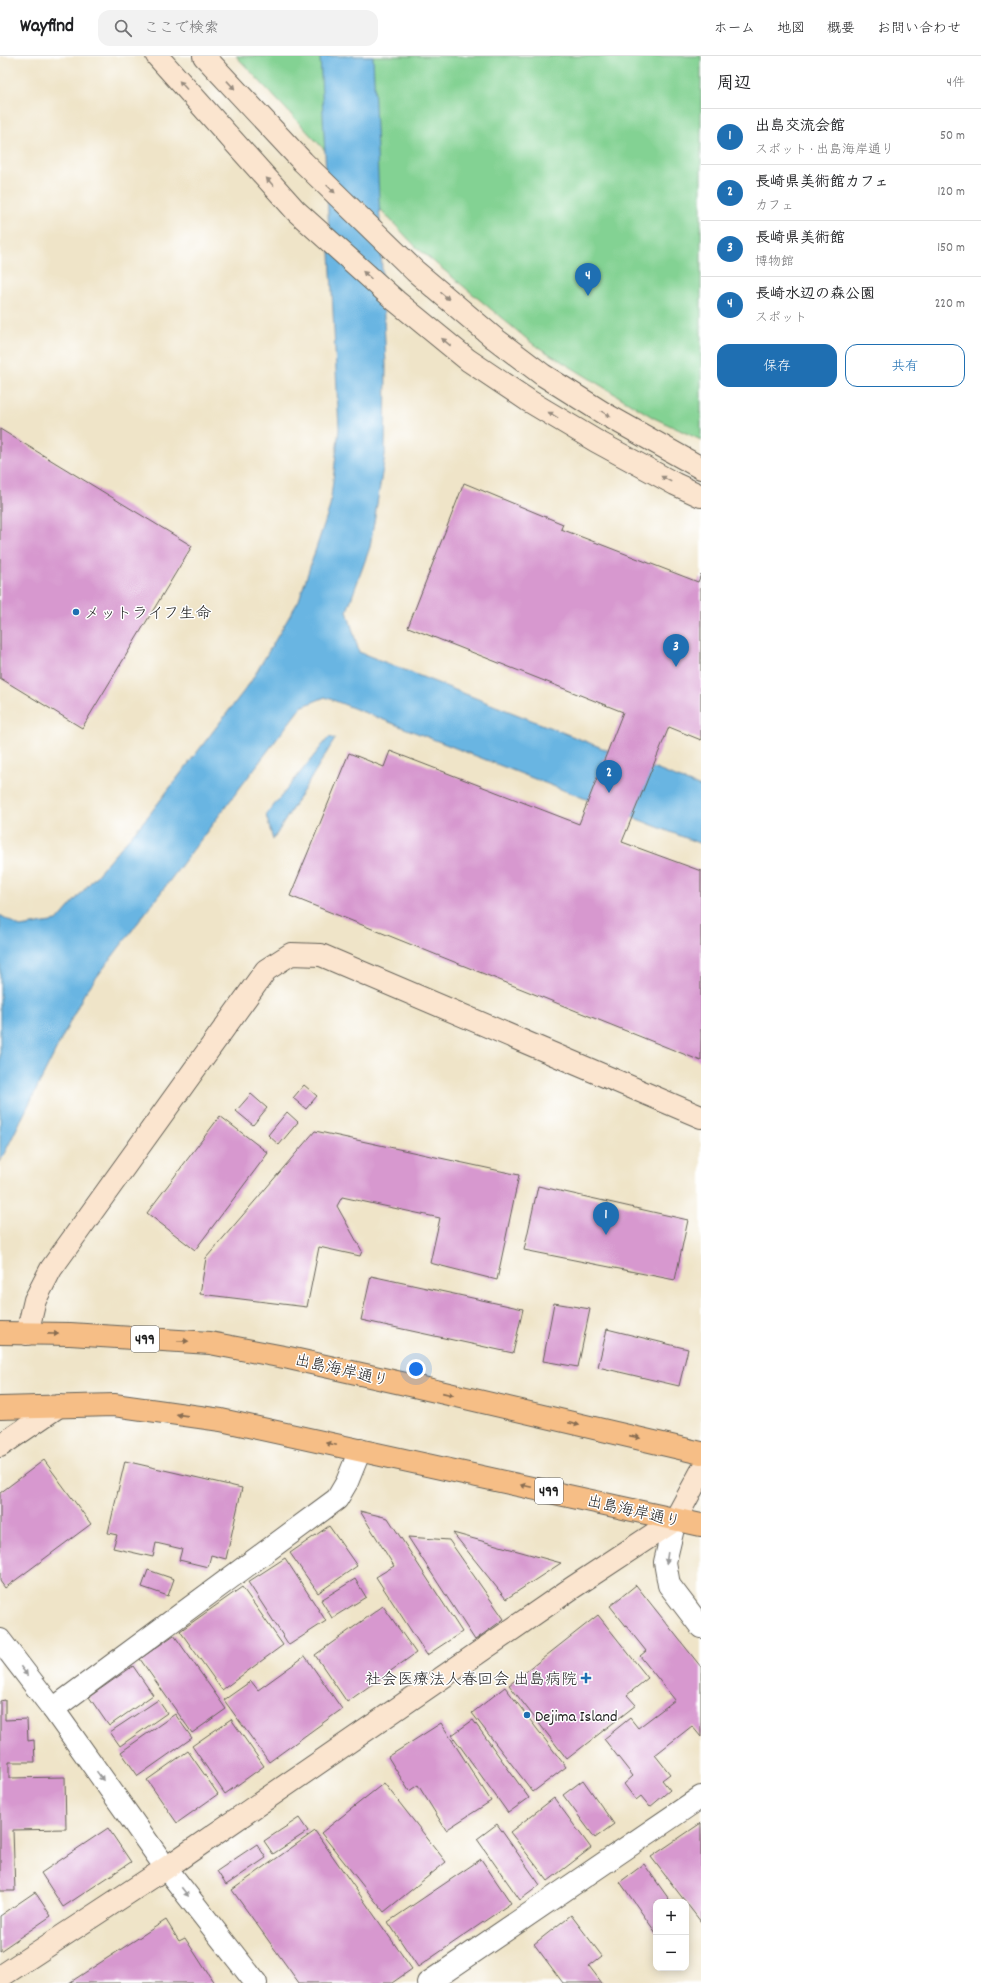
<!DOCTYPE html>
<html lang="ja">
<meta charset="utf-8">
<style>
:root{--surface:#fff;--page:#f2f2f2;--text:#202124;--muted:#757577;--line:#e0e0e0;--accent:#1f6fb2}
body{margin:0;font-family:Dekko,"Klee One",sans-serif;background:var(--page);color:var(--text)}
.controls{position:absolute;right:12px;bottom:12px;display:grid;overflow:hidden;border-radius:8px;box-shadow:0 2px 10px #0003}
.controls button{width:36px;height:36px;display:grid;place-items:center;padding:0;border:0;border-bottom:1px solid var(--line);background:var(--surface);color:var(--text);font:20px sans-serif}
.you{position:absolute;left:416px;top:1313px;width:14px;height:14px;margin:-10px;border:3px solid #fff;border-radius:50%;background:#1a73e8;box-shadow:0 0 0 6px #1a73e833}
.badge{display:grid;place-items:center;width:26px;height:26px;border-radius:50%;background:var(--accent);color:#fff;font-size:13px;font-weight:700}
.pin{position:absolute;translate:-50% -33px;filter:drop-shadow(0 1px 2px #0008)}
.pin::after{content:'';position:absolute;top:21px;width:14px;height:12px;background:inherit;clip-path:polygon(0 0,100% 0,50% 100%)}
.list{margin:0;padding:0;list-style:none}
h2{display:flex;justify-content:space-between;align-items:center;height:52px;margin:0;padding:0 16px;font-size:17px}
h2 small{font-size:13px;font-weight:400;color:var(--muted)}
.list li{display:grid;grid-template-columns:26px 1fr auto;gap:12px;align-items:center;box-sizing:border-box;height:56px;padding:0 16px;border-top:1px solid var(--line)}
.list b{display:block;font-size:15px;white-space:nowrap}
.list p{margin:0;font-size:13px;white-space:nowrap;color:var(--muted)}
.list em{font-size:13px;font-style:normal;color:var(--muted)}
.actions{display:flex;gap:8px;padding:12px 16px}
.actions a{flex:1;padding:9px 0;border:1px solid var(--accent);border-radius:12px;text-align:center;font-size:14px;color:var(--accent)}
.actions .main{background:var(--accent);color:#fff}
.icon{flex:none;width:22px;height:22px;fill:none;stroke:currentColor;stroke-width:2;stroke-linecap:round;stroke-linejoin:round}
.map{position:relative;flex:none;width:701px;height:1927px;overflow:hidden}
header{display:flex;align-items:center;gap:24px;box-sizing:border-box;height:56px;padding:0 20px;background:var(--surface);border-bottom:1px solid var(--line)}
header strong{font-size:19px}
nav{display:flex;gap:22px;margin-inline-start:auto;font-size:14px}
.search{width:280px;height:36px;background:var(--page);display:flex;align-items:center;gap:10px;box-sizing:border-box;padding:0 14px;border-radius:12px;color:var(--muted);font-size:15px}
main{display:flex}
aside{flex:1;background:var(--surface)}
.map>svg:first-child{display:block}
.green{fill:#83d293;stroke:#507758}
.water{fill:#69b5e2;stroke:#42687f}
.building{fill:#d798cf}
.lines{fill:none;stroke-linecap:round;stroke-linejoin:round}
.street-casing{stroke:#666258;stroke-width:24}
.secondary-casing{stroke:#666258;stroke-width:24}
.highway-casing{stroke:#666258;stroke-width:24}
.street{stroke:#fff;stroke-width:22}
.secondary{stroke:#fbe5cf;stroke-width:22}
.highway{stroke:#f6be86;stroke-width:22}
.oneway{fill:#978b7e}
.oneway2{fill:#896d51}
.oneway3{fill:#999}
.poi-dot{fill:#1f6fb2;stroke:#fff;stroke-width:1.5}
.labels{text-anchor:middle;stroke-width:3;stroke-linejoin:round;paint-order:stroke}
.shield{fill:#fff;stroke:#606060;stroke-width:1}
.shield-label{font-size:15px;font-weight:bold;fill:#1c1c1c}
.poi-label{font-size:16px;fill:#1c1c1c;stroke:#fff;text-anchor:start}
.street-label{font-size:16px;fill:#1c1c1c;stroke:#fff}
</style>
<header>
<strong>Wayfind</strong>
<div class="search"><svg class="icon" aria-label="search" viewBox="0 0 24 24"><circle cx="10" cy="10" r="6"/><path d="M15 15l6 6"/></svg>ここで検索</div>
<nav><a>ホーム</a><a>地図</a><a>概要</a><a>お問い合わせ</a></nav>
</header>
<main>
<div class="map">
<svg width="701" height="1927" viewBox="0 0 701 1927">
<rect width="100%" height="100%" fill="#fff"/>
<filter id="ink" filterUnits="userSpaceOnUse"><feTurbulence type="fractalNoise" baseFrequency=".025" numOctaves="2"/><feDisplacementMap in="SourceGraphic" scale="8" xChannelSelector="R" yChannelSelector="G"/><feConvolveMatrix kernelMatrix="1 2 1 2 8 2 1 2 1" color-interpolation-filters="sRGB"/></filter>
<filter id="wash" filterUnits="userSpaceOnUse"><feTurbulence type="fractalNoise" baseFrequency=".012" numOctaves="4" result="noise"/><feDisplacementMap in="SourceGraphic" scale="16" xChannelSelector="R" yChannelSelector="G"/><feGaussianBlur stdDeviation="0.9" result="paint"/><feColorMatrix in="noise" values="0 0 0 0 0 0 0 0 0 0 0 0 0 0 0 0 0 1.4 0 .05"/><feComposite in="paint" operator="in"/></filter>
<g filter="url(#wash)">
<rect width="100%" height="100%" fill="#efe4c8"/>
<polygon class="green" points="236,0 701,0 701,384 654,362 533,288 416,191"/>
<g class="water">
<polygon points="320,0 373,0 386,310 385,399 370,491 347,555 359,596 701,731 701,788 325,641 301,651 84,938 0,1106 0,859 20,871 57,865 149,759 250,627 299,544 330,450 339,373"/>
<polygon points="329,681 335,683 273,784 266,759"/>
</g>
<g id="blocks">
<g class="building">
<polygon points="0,373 192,490 82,672 0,622"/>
<polygon points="464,427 563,468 561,473 698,526 701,518 701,684 669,671 622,786 701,815 701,1005 290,840 349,697 384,711 390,695 579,768 623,656 408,571"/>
<polygon points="304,1029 317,1040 306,1053 293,1042"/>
<polygon points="251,1038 267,1052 253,1069 236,1055"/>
<polygon points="287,1056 298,1066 279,1089 268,1079"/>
<polygon points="220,1060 268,1097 195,1194 147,1157"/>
<polygon points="315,1075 519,1119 497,1224 430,1207 440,1162 342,1141 337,1150 362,1195 360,1200 319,1191 307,1251 200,1238 206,1202"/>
<polygon points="538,1130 688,1164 675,1224 524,1194"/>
<polygon points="371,1220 523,1253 513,1297 361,1264"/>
<polygon points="554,1247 590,1253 578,1311 543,1305"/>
<polygon points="607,1273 688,1293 679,1330 598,1311"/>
<polygon points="44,1404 91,1468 5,1532 0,1525 0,1437"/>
<polygon points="125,1405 242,1432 226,1503 211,1499 208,1511 179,1504 182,1493 156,1487 153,1501 113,1492 117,1479 108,1477"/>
<polygon points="360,1455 388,1462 462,1576 427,1599 376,1521 394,1510"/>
<polygon points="329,1470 357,1510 318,1537 290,1497"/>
<polygon points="453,1477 561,1507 506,1543"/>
<polygon points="408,1481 449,1484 504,1563 475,1584"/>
<polygon points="285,1502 326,1565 289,1589 248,1526"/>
<polygon points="148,1514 174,1523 168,1540 142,1531"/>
<polygon points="355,1523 366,1541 332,1562 321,1544"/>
<polygon points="636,1529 701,1611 701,1681 692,1670 655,1699 670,1718 662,1724 670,1734 650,1751 641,1740 636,1744 624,1728 633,1720 604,1683 630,1662 638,1672 675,1644 640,1600 646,1595 610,1550"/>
<polygon points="242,1531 283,1589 222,1634 180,1575"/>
<polygon points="383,1550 416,1597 347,1646 315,1599"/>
<polygon points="598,1559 648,1622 627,1639 636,1649 567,1703 509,1629"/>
<polygon points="174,1579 226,1653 192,1677 140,1603"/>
<polygon points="305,1600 342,1653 269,1706 224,1644 251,1625 258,1634"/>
<polygon points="133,1610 153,1639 109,1670 89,1641"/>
<polygon points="505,1631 566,1711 533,1736 472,1657"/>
<polygon points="5,1644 5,1664 27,1663 28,1685 34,1684 35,1706 9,1706 9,1722 65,1721 66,1773 13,1774 15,1835 0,1835 0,1645"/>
<polygon points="158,1644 167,1657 120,1690 110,1676"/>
<polygon points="175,1658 192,1682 138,1720 121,1696"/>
<polygon points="231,1663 264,1710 225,1738 192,1690"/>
<polygon points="473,1664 529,1742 508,1757 452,1679"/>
<polygon points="441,1667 491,1745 446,1774 418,1729 409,1735 388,1701"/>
<polygon points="188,1695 218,1738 177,1767 147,1724"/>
<polygon points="583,1724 614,1768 595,1782 563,1739"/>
<polygon points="384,1727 446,1806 384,1856 321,1777"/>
<polygon points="554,1742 591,1792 548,1825 510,1776"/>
<polygon points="299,1762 308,1775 273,1798 264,1785"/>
<polygon points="701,1767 701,1866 651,1801"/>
<polygon points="497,1768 540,1829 520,1844 477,1783"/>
<polygon points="108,1772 131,1806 63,1851 41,1817"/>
<polygon points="315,1775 412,1913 392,1927 299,1927 232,1834"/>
<polygon points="257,1788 266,1802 226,1829 217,1815"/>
<polygon points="481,1803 511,1847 418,1911 388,1866"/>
<polygon points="644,1808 671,1846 656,1846 656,1877 620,1826"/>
<polygon points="35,1836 51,1860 0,1895 0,1860"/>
<polygon points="571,1859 602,1900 589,1910 602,1927 563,1927 534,1888"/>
<polygon points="166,1864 179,1885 185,1882 214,1927 69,1927"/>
</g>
</g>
</g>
<g filter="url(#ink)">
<use href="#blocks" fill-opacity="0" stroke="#666258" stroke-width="1"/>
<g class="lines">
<defs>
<g id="street">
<polyline points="675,1464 665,1506 669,1529 701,1571"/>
<polyline points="0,1584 53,1653 166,1812 256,1927"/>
<polyline points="53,1653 337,1443 347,1426 360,1394"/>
<polyline points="428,1927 701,1741"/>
</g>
<g id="secondary">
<polyline points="157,0 296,155 396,245 468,304 529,345 596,385 675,428 701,440"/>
<polyline points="204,0 303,106 415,215 494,282 543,319 605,358 701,412"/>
<polyline points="27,1278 35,1244 51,1213 266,914 291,898 321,899 701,1061"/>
<polyline points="0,1390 59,1350"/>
<polyline points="0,1921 166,1812 572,1532 675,1464 701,1416"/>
</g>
<g id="highway">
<polyline points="0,1277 70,1278 210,1287 289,1302 410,1329 701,1397"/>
<polyline points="0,1352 114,1349 221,1364 701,1469"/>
</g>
</defs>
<use href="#street" class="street-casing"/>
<use href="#secondary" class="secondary-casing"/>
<use href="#highway" class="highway-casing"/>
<use href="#street" class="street"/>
<use href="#secondary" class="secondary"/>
<use href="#highway" class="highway"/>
</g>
<defs><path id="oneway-solid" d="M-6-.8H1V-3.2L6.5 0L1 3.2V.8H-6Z"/></defs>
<g class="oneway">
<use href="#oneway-solid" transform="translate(183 29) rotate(-132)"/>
<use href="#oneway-solid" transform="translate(231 29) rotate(47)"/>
<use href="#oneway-solid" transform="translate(270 126) rotate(-132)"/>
<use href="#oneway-solid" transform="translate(331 133) rotate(44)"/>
<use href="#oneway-solid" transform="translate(367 219) rotate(-138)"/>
<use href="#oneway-solid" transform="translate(445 240) rotate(40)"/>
<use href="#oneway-solid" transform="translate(446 286) rotate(-140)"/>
<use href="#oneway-solid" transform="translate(606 358) rotate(31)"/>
<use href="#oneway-solid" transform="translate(553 359) rotate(-149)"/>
<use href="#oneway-solid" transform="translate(666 423) rotate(-151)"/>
</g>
<g class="oneway2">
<use href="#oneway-solid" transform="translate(53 1278) rotate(1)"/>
<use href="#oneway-solid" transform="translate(183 1285) rotate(3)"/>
<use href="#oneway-solid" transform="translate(448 1338) rotate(13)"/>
<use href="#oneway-solid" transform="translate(182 1359) rotate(-172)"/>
<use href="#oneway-solid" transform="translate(574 1368) rotate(13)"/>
<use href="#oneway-solid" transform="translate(635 1381) rotate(13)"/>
<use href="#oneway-solid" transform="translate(331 1388) rotate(-168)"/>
<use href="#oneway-solid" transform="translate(526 1430) rotate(-168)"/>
</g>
<g class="oneway3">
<use href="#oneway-solid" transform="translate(667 1502) rotate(98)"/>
<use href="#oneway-solid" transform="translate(24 1615) rotate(53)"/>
<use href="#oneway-solid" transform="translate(100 1720) rotate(54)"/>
<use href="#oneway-solid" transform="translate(185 1836) rotate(52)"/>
</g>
</g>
<g class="poi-dot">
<circle cx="76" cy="556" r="4"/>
<path d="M584 1616h4v4h4v4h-4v4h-4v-4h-4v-4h4z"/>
<circle cx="527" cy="1659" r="4"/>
</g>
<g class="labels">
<g class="shield">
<rect x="131" y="1270" width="28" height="26" rx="3"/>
<rect x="535" y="1422" width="28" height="26" rx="3"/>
</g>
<g class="shield-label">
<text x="145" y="1288">499</text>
<text x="549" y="1440">499</text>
</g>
<g class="poi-label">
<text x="84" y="562">メットライフ生命</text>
<text x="577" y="1628" text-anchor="end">社会医療法人春回会 出島病院</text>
<text x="535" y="1665">Dejima Island</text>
</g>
<g class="street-label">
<text transform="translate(342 1313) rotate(13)" y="6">出島海岸通り</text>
<text transform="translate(634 1454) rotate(13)" y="6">出島海岸通り</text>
</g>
</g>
</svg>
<div class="controls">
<button>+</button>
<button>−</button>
</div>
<div class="you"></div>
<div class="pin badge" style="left:606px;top:1179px">1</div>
<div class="pin badge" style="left:609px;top:737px">2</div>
<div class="pin badge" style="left:676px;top:611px">3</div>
<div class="pin badge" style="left:588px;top:240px">4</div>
</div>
<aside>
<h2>周辺<small>4件</small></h2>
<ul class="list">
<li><span class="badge">1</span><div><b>出島交流会館</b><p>スポット · 出島海岸通り</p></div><em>50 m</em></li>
<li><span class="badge">2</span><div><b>長崎県美術館カフェ</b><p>カフェ</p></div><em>120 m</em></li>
<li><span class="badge">3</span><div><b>長崎県美術館</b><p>博物館</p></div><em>150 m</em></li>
<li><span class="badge">4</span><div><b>長崎水辺の森公園</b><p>スポット</p></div><em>220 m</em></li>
</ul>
<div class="actions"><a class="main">保存</a><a>共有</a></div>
</aside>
</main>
